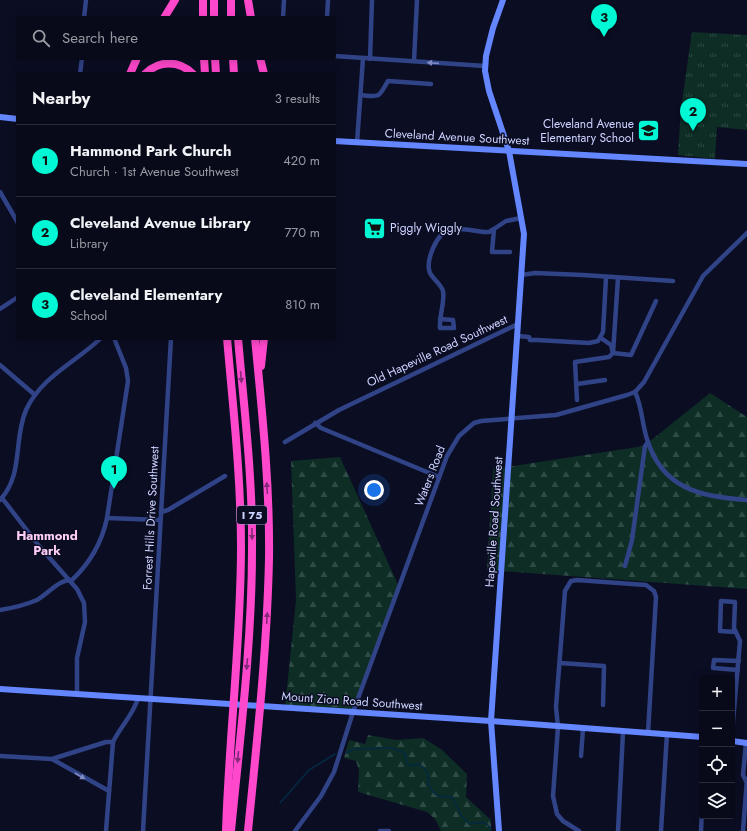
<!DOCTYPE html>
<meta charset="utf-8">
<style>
:root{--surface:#080a1a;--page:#161827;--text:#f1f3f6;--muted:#989aa2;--line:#292b39;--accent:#00f8d4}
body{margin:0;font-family:Jost,sans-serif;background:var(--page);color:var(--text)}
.controls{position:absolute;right:12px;bottom:12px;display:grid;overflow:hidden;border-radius:4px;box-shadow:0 2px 10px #0003}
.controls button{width:36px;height:36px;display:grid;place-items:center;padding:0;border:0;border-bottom:1px solid var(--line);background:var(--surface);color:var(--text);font:20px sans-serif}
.you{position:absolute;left:374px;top:490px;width:14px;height:14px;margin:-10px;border:3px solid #fff;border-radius:50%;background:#1a73e8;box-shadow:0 0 0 6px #1a73e833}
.badge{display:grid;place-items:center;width:26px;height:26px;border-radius:50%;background:var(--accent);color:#111;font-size:13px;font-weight:700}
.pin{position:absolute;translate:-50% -33px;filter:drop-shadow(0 1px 2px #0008)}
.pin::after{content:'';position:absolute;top:21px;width:14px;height:12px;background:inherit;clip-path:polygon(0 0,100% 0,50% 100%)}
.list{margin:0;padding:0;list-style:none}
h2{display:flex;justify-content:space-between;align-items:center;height:52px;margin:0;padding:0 16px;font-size:17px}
h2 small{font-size:13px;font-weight:400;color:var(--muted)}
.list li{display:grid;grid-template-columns:26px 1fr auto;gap:12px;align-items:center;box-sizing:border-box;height:72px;padding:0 16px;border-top:1px solid var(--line)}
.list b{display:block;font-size:15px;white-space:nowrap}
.list p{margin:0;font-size:13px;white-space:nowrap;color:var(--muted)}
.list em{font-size:13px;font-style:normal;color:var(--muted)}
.icon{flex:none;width:22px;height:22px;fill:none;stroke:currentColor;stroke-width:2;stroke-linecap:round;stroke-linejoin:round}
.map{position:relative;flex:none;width:747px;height:831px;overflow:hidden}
.search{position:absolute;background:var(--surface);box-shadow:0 2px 10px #0003;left:16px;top:16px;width:320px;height:44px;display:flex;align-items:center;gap:10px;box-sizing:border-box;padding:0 14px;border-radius:4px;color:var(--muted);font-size:15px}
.panel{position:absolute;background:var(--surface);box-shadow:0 2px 10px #0003;left:16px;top:72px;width:320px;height:268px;border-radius:4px}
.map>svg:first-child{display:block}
.forest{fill:url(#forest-firs)}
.park{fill:url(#park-tufts)}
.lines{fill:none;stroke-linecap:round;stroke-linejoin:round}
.stream{stroke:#042a43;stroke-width:1.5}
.street{stroke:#314387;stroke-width:4.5}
.secondary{stroke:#6486ff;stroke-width:6}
.highway{stroke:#ff48cc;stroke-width:8}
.oneway{fill:#7f8bc3}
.oneway2{fill:#852a78}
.labels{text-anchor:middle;stroke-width:3;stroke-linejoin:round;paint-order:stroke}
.shield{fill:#0b0d23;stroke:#9398bd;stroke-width:1}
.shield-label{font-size:11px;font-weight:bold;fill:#cdd3ff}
.poi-label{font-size:12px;fill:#cdd3ff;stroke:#0b0d23;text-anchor:end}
.street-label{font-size:12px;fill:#cdd3ff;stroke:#0b0d23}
.neighbourhood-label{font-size:13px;font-weight:bold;fill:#ffcff9;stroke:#0b0d23}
</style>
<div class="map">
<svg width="747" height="831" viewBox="0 0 747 831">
<defs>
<pattern id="forest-firs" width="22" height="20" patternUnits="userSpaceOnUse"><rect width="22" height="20" fill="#0d2d25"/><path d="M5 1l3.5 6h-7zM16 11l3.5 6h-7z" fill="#2f4b46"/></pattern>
<pattern id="park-tufts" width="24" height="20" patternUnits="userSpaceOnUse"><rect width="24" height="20" fill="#0d2d25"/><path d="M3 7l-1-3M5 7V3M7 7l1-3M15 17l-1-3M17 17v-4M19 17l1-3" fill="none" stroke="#2f4b46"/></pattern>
</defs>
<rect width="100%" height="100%" fill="#0b0d23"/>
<g class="forest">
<polygon points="710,393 747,417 747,589 487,570 493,469 644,446"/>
<polygon points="340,457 400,589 351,713 285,707 296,600 291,461"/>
<polygon points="368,735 396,740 423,738 441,749 467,774 466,797 491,820 491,831 441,831 435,819 427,812 358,792 359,770 356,761 344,758 349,740 365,744"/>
</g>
<polygon class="park" points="692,32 747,35 747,130 717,127 715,159 678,155 681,108"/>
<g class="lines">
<g class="stream">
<path d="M346,753L354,749L391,748L403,752L406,757L407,764L412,766L418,764C427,769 430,774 428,784L435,794L441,797L447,796L453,798L461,815L469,824C480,823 484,819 491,829"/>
<polyline points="280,803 309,770 335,754"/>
</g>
<g class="street">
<polyline points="84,18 86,0"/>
<polyline points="283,18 284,0"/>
<polyline points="327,18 328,0"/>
<polyline points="334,56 485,66"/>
<polyline points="370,59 372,0"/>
<polyline points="414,61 417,0"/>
<polyline points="80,74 82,58"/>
<path d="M361,95C381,97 378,98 388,81L431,84"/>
<polyline points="357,143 363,58"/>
<polyline points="0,192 18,223"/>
<polyline points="510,252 492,252 494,229 506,221 521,218"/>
<polyline points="521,275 535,273 583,275 673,281"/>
<polyline points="0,309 18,297"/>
<path d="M440,319L453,320L454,328H440C439,316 445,302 443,291C441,284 433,279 430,273C425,261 437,232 450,230C460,227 474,231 484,232H489L494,229"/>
<polyline points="518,336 529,337 530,340 537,340 589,343 598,341 603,332 606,278"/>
<polyline points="601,338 611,345 613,353 631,355 656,301"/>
<polyline points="0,365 35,395"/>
<polyline points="577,384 605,380"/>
<path d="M635,392C642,406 642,424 647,439C662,489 701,497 747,500"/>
<polyline points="577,400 575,362 609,357 613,353 618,278"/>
<polyline points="315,423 321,428 439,477"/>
<polyline points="285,442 339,410 518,324"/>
<polyline points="2,498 39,546 77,589 84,603 85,622 77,658 77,694"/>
<path d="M0,500C24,474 13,440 26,410C41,377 76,362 101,338"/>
<polyline points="161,512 168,510 225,476"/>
<polyline points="107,518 160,520"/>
<polyline points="625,566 632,540 645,446 648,442"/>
<path d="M0,610C13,608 25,605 37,600C48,594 59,579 72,580C90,563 102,542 107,518L128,381L126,368L114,338"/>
<polyline points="560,663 604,666 603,705"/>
<polyline points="738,670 713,668 714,660 739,661"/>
<polyline points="732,733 740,641 734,628 735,602 721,601 720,631 736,632"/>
<polyline points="0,756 52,759 106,742 113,742"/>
<polyline points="581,756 583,729"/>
<polyline points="52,759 109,791"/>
<polyline points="746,781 743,775 746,743"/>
<path d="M106,831L113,742C120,727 134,714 138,698"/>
<polyline points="143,831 171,338"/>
<polyline points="295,831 321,796 334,772 353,712 447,456 459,436 474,423 481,421 556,415 627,395 635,392 644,382 703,276 747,233"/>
<polyline points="380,831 389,831"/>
<polyline points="579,831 563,821 557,814 553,796 558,727 556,707 565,591 571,581 577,580 646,585 654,591 656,597 648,733"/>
<polyline points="618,831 623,732"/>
<polyline points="661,831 667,734"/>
<polyline points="701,831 702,811"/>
<polyline points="743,831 747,779"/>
</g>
<g class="secondary">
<polyline points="0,117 18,119"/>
<polyline points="334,141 747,164"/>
<polyline points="0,689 491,721 702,737"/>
<polyline points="732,741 747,743"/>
<polyline points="499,831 491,721 524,234 509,151 489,91 485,71 486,56 493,28 503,0"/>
</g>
<g class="highway">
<polyline points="203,0 203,18"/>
<polyline points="214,0 214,18"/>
<polyline points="231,0 231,18"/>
<polyline points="248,0 251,18"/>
<polyline points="164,18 175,0"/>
<polyline points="204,58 205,74"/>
<polyline points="215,58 216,74"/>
<polyline points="233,58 234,74"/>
<polyline points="260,58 264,74"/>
<polyline points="130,74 137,58"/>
<path d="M145,74C159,60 179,60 193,74"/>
<polyline points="261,366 264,338"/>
<path d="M226,831C229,736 241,642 241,547C241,477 233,407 227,338"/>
<path d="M231,831C240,738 252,644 252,550C253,479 244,408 238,338"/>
<path d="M248,831C257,741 267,650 269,559C270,485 262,411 255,338"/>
</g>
</g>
<defs><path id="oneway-solid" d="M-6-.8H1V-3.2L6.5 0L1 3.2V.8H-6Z"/></defs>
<g class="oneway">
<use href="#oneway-solid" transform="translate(433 63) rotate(-176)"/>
<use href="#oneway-solid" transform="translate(80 776) rotate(30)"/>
</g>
<g class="oneway2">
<use href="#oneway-solid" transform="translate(241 377) rotate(85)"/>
<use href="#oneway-solid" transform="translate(267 488) rotate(-94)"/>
<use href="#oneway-solid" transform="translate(252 534) rotate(89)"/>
<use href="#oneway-solid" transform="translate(267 618) rotate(-87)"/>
<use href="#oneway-solid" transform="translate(247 664) rotate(95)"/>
<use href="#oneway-solid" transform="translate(238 757) rotate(95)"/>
</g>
<defs>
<symbol id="school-square" viewBox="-11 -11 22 22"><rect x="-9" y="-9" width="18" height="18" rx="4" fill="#00f8d4" stroke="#0b0d23"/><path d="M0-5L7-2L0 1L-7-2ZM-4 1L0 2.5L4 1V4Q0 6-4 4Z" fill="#111"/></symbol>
<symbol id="supermarket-square" viewBox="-11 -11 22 22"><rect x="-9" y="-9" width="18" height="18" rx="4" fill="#00f8d4" stroke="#0b0d23"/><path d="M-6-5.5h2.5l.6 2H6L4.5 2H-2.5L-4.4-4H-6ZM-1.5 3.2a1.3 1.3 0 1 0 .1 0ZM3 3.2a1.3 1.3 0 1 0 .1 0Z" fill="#111"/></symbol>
</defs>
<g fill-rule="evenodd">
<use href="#school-square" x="636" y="118" width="25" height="25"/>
<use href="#supermarket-square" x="362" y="216" width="25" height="25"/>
</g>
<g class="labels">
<rect class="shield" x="237" y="506" width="30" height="18" rx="3"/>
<g class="shield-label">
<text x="252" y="519">I 75</text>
</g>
<g class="poi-label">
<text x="634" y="128">Cleveland Avenue<tspan x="634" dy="14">Elementary School</tspan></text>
<text x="390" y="232" text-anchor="start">Piggly Wiggly</text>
</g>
<g class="street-label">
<text transform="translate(457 137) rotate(3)" y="4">Cleveland Avenue Southwest</text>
<text transform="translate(437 351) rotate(-25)" y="4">Old Hapeville Road Southwest</text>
<text transform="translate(430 476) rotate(-69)" y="4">Waters Road</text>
<text transform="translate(151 518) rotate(-87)" y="4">Forrest Hills Drive Southwest</text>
<text transform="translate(494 522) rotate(-86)" y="4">Hapeville Road Southwest</text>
<text transform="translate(352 701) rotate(4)" y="4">Mount Zion Road Southwest</text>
</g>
<g class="neighbourhood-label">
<text x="47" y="540">Hammond<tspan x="47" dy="15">Park</tspan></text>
</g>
</g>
</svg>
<div class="controls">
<button>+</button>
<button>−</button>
<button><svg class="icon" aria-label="locate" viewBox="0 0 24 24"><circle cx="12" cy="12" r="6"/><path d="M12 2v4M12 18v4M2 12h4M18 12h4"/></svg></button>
<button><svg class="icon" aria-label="layers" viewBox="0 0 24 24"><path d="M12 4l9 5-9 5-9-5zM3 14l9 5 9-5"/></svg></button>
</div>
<div class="you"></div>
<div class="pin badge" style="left:114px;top:489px">1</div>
<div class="pin badge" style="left:693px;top:131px">2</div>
<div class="pin badge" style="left:604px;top:37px">3</div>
<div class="search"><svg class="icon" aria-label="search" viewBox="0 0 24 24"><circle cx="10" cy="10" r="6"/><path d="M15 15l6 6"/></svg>Search here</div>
<section class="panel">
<h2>Nearby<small>3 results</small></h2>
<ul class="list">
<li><span class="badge">1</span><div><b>Hammond Park Church</b><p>Church · 1st Avenue Southwest</p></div><em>420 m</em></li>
<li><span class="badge">2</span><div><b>Cleveland Avenue Library</b><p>Library</p></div><em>770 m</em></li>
<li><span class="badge">3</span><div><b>Cleveland Elementary</b><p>School</p></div><em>810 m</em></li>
</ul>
</section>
</div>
